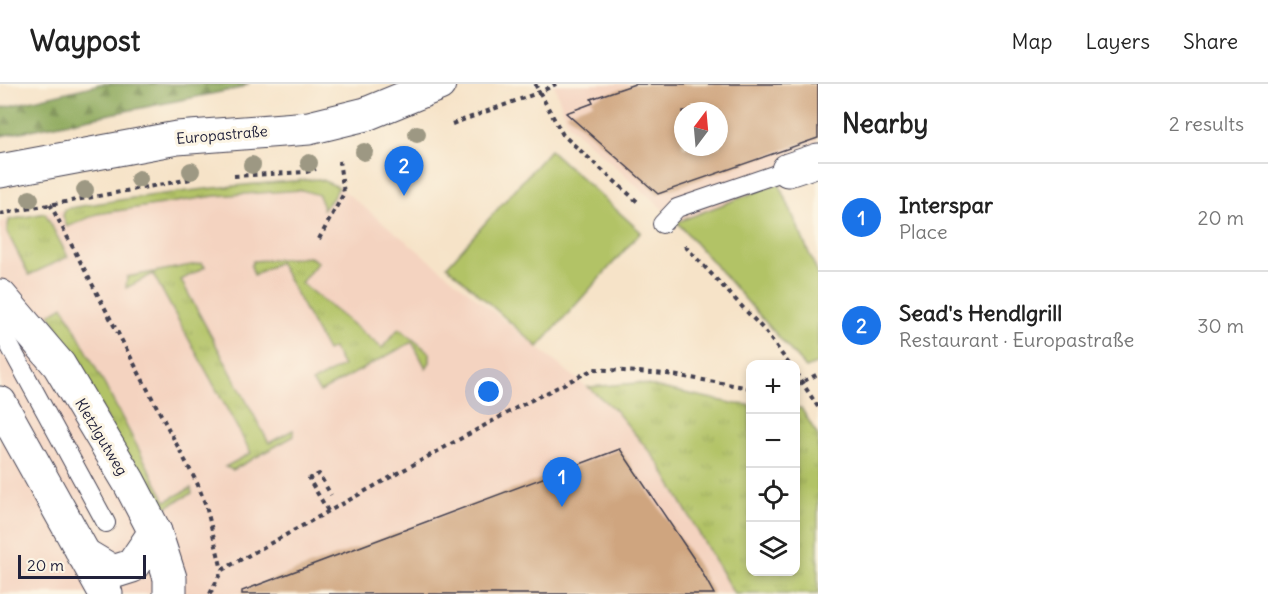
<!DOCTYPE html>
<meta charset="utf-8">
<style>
:root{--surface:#fff;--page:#f6f6f6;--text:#222;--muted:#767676;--line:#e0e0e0;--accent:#1a73e8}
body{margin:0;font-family:Delius,sans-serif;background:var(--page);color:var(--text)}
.controls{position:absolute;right:18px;bottom:18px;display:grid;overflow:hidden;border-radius:12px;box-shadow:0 3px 9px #0003}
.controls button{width:54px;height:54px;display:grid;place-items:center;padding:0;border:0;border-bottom:2px solid var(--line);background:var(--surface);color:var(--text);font:30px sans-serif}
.compass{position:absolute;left:674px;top:18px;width:54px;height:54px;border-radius:50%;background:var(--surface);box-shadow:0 3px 9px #0003;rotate:16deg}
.scale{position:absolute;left:18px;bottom:15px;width:128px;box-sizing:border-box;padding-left:6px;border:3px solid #22223b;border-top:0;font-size:16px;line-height:21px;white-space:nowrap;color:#22223b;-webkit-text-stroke:4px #fcf5e5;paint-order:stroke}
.you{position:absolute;left:489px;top:308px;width:21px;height:21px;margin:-15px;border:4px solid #fff;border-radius:50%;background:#1a73e8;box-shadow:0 0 0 9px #1a73e833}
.badge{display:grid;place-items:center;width:39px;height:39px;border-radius:50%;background:var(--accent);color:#fff;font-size:20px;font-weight:700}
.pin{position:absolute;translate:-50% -50px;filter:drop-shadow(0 2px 3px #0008)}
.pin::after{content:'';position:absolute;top:32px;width:21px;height:18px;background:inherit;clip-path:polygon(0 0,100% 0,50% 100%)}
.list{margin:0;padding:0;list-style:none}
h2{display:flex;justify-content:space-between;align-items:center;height:78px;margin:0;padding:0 24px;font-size:26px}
h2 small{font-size:20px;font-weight:400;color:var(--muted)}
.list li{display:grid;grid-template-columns:39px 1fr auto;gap:18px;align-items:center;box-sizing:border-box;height:108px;padding:0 24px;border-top:2px solid var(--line)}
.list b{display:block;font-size:22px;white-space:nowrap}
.list p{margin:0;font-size:20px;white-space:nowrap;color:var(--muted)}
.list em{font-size:20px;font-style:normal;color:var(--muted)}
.icon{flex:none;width:33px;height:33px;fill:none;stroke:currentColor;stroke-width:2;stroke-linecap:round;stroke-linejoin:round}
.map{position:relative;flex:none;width:818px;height:510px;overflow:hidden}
header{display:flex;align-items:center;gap:36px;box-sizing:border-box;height:84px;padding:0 30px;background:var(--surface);border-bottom:2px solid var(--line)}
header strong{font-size:28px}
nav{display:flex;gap:33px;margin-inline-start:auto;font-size:21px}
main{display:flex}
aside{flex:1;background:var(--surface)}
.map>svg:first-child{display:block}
.built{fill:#f4d3c0;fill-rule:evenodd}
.grass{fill:url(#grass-tufts);stroke:#6a7250;stroke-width:1.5}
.forest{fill:url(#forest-firs);stroke:#58664b;stroke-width:1.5}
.park{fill:#b2c366;stroke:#6a7250;stroke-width:1.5}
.building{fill:#cfa57f;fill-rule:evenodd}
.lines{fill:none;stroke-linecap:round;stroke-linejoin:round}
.service-casing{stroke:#423f50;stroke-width:20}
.minor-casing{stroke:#423f50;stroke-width:35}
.path{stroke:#423f50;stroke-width:4;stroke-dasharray:4.5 4.5;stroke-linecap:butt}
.service{stroke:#fff;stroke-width:18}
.minor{stroke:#fff;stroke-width:33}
.tree{fill:#9d9883}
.labels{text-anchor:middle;stroke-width:6;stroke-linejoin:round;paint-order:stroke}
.street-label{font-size:15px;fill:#22223b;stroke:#fcf5e5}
</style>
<header>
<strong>Waypost</strong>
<nav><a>Map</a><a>Layers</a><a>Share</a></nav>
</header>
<main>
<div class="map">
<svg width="818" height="510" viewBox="0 0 818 510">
<defs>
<pattern id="grass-tufts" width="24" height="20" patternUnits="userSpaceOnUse" patternTransform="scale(1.5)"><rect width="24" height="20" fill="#b2c366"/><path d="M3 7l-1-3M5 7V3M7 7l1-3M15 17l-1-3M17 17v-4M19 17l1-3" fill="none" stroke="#99a759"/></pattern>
<pattern id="forest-firs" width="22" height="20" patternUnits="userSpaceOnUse" patternTransform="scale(1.5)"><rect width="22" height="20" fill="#8da95b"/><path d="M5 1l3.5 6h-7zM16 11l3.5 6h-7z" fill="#73894c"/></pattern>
</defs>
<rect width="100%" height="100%" fill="#fcf5e5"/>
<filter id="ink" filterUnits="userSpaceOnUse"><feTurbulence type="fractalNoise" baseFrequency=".0167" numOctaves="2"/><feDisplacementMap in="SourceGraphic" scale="12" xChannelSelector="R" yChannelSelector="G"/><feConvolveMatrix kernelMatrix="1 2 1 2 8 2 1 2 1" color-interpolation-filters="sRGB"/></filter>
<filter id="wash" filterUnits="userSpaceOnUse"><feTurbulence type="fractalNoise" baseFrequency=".008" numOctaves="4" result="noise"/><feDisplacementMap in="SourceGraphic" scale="24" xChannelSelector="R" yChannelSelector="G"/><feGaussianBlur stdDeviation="1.35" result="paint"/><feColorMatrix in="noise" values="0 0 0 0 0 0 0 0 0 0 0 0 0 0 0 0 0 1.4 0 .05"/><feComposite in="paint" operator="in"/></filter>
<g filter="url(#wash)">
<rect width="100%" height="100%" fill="#f6e3c8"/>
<g class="built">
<path d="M554,0H818V86L677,138L568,40ZM683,27H719V63H683Z"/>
<polygon points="319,95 339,103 615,326 658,378 734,510 0,510 0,138 93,120 230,102"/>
</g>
<g class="grass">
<path d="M319,95L339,103L332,115L323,125L319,111L302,106L215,112L97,130L67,143L63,132L65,125C149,110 234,101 319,95Z"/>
<polygon points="45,129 68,173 29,191 7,148 9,136"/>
<polygon points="310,173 318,178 301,199 382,264 399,244 430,269 430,278 426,284 412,258 320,308 312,298 343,282 333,264 327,267 279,178 254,191 251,182 253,177"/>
<polygon points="202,179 205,183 181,196 269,359 293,346 294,352 233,386 225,383 251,369 153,190 126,204 127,193"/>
<polygon points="63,222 166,417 191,404 192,409 157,428 50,230"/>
<polygon points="638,299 736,320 750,321 750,488 796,488 796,324 801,324 818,352 818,510 734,510 658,378 615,326 588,303"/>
</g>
<polygon class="forest" points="101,0 248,0 241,4 0,52 0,24"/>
<g class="park">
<polygon points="550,66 641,148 538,263 447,182"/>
<polygon points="779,99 818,190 818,279 806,284 677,138"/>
</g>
<g id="blocks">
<g class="building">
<path d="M635,0H818V54L658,110L566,29L593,19L591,15ZM683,27H719V63H683Z"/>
<polygon points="620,365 698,481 714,510 242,510 242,507"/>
</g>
</g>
</g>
<g filter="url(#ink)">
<use href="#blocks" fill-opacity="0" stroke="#423f50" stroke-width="1.5"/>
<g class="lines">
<defs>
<g id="service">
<polyline points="662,140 677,124 788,86"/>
<polyline points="0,244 106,439"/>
</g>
<g id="minor">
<polyline points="788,86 818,76"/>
<polyline points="0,87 177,54 309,44 366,30 439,0"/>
<polyline points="0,212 59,281 129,398 155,448 170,494 170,510"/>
<polyline points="0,319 106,510"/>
<polyline points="83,470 113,488 132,482 155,448"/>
</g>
</defs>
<use href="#service" class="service-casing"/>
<use href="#minor" class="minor-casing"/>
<g class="path">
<polyline points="535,0 563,51 640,120"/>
<polyline points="452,40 540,8 556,0"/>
<polyline points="234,92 306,88 316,85"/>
<polyline points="50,120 198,401 206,422 222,486"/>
<polyline points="0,130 191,95"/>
<polyline points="319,155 344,109 339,77"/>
<polyline points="685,162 765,247 789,280"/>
<polyline points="796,289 818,323"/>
<polyline points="796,301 818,290"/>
<polyline points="328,427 309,395 319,390 331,411"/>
<polyline points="210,510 222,486 518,323 594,285 667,290 750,304"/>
</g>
<use href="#service" class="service"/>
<use href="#minor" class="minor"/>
</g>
<g class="tree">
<circle cx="417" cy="50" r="9"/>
<circle cx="364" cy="68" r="9"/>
<circle cx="309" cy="79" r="9"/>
<circle cx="252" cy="81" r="9"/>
<circle cx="191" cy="87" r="9"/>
<circle cx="139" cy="95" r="9"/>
<circle cx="85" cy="106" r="9"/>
<circle cx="30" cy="115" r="9"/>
</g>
</g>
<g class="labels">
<g class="street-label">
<text transform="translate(222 51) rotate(-5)" y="5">Europastraße</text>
<text transform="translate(101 353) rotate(59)" y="5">Kletzlgutweg</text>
</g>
</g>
</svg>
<div class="controls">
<button>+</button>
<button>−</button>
<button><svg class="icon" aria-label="locate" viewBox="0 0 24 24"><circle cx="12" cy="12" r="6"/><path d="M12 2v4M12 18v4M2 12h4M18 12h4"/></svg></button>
<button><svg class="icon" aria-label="layers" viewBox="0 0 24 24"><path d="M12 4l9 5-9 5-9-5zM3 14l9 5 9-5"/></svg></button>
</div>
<svg class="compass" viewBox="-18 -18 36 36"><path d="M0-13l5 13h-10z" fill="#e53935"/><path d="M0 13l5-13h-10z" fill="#767676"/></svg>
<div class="scale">20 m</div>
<div class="you"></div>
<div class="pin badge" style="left:562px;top:423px">1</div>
<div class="pin badge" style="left:404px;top:112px">2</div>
</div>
<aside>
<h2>Nearby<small>2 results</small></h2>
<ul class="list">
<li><span class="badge">1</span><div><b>Interspar</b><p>Place</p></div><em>20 m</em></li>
<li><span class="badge">2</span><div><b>Sead's Hendlgrill</b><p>Restaurant · Europastraße</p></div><em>30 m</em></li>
</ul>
</aside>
</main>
